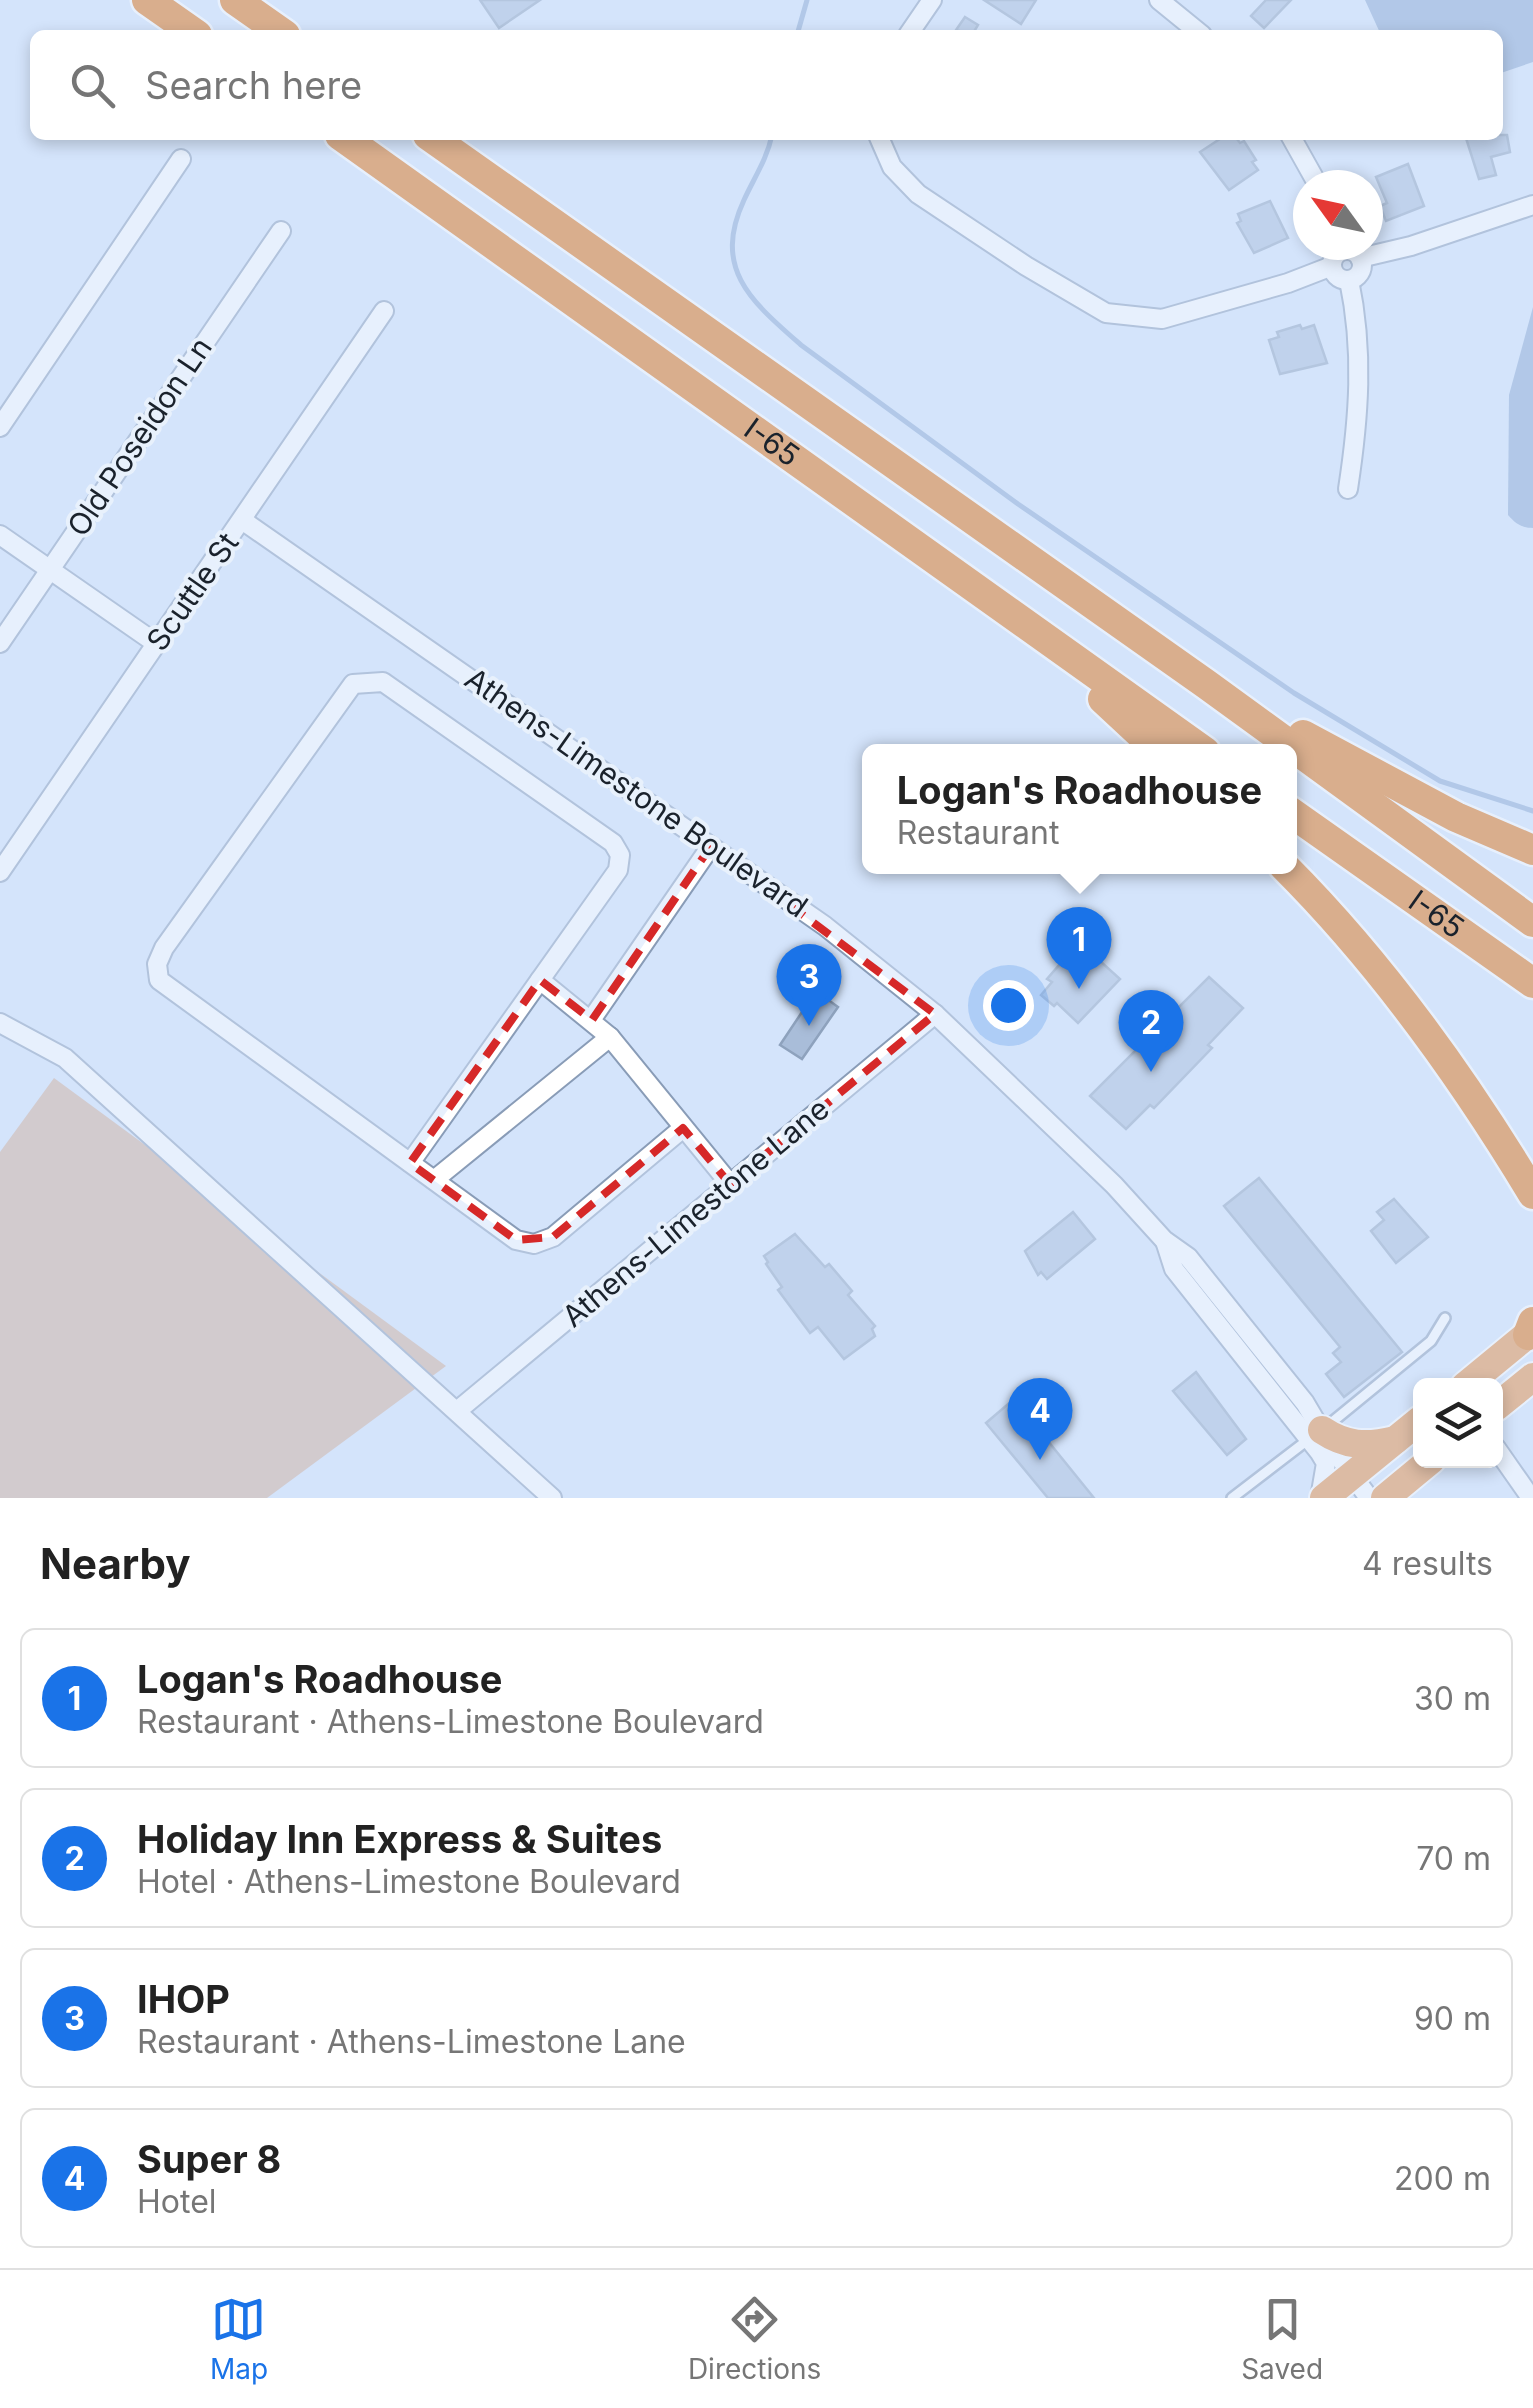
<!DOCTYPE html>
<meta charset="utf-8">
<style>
:root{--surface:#fff;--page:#f2f2f2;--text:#222;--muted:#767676;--line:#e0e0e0;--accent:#1a73e8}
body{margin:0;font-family:Inter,sans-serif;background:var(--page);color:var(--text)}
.controls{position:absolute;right:30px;bottom:30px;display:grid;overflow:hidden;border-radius:15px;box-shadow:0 5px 15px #0003}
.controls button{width:90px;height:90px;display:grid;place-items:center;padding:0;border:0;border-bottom:2px solid var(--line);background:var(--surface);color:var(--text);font:50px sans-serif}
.compass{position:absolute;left:1293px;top:170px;width:90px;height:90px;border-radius:50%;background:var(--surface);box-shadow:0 5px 15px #0003;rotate:303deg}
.you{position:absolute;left:1008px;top:1005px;width:35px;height:35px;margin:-25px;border:8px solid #fff;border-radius:50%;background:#1a73e8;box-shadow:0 0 0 15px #1a73e833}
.badge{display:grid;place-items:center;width:65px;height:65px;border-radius:50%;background:var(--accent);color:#fff;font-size:32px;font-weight:700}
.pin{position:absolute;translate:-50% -82px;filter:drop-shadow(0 2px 5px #0008)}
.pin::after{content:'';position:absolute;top:52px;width:35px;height:30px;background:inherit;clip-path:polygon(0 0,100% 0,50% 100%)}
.popup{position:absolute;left:862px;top:744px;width:435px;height:130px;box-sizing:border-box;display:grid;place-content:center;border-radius:15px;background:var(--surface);filter:drop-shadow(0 2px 8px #0005);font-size:32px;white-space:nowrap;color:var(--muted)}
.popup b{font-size:38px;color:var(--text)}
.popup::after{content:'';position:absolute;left:50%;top:100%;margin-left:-20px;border:20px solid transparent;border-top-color:var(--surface)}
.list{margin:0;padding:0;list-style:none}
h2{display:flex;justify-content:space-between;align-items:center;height:130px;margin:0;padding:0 40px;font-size:42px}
h2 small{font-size:32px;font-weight:400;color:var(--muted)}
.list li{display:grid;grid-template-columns:65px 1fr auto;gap:30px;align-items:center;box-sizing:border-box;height:140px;margin:0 20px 20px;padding:0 20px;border:2px solid var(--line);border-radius:15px}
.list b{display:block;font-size:38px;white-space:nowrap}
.list p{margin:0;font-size:32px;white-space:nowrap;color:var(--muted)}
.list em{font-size:32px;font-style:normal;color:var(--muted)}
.icon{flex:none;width:55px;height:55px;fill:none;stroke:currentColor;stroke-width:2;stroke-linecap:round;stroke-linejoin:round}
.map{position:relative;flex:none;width:1533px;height:1498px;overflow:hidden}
.search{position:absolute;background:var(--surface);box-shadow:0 5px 15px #0003;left:30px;right:30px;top:30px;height:110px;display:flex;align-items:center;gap:25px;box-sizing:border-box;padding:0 35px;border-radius:15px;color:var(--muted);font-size:38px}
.sheet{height:770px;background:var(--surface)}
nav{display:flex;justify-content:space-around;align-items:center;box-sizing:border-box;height:140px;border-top:2px solid var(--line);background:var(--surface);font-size:28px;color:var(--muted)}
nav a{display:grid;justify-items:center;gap:5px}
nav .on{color:var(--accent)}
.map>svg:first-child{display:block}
.green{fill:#d1ad98}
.water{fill:#89a7d0}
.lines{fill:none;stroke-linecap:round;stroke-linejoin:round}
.stream{stroke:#89a7d0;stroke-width:5}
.building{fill:#a9bdd9;stroke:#8ea2bd;stroke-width:2.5}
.service-casing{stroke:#899cb7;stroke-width:14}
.minor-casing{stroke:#899cb7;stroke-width:22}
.trunk-casing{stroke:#fff;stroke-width:32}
.motorway-casing{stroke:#fff;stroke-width:35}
.service{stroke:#fff;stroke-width:9}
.minor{stroke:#fff;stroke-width:18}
.trunk{stroke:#e78b3a;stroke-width:28}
.motorway{stroke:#e16e08;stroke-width:30}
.marked{fill:none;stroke:#d62828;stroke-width:8;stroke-dasharray:20 12;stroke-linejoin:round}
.labels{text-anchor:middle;stroke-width:8;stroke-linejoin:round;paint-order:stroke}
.street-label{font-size:30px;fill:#1a222c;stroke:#e8f1fc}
</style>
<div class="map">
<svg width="1533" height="1498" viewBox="0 0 1533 1498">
<rect width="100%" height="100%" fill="#d4e4fb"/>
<polygon class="green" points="54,1078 446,1366 267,1498 0,1498 0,1152"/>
<g class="water">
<polygon points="1365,0 1533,0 1533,62 1498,74 1498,35 1381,35"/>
<path d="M1533,307V528C1521,528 1515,523 1508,515L1509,395Z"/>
</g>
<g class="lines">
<g class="stream">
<polyline points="797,35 807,0"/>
<path d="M772,135C767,159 754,178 744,200C712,269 751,301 801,345L1018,504L1294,693L1440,781L1533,811"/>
</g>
</g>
<g class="building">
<polygon points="480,0 540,0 499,28"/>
<polygon points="984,0 1036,0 1021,24"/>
<polygon points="1266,0 1291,0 1264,28 1251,16"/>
<polygon points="965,17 978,25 972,35 956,30"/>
<polygon points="1226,135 1234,135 1240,143 1244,141 1256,160 1252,162 1258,170 1229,190 1200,152"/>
<polygon points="1465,135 1507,135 1510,152 1491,157 1496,175 1479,179"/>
<polygon points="1408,164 1424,206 1386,221 1380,206 1387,203 1376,177"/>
<polygon points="1270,201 1288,238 1254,253 1237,223 1241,221 1238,214"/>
<polygon points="1300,325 1302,329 1314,325 1327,363 1280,374 1269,340 1279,337 1277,332"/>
<polygon points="1079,942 1120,979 1078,1023 1057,1003 1054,1006 1041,995 1052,982 1047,979"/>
<polygon points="1209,977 1243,1008 1208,1045 1212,1048 1154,1108 1150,1105 1126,1129 1090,1096"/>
<polygon points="816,991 838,1007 802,1059 780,1045"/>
<polygon points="1259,1178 1402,1352 1344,1397 1326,1374 1341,1362 1333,1353 1340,1347 1224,1206"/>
<polygon points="1394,1199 1428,1237 1396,1263 1371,1231 1384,1220 1377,1212"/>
<polygon points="1073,1212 1095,1239 1047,1279 1041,1272 1038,1275 1025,1251"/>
<polygon points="795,1234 825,1267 829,1264 852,1291 848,1295 875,1326 872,1329 875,1336 844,1359 818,1327 810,1333 778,1290 782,1287 766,1264 768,1262 764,1256"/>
<polygon points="1196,1372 1246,1439 1227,1455 1173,1391"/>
<polygon points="1014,1399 1094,1498 1048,1498 986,1423"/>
</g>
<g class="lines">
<defs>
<g id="service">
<polyline points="1326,1427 1431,1341 1445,1318"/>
<polyline points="1232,1498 1309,1439"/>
</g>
<g id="minor">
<polyline points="1159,0 1202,35"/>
<polyline points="908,35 932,0"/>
<polyline points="878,135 892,167 918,194 1026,266 1106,313 1162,319 1288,283 1332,266"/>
<polyline points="1290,135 1318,185"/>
<circle cx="1347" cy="265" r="15"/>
<polyline points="1360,258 1411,246 1533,205"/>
<polyline points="0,427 181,159"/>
<path d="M1348,489C1359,417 1364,351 1349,280"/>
<polyline points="242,520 825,926 935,1014 1114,1185 1164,1240 1188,1257 1305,1403 1328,1442 1369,1498"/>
<polyline points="0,535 157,644"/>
<polyline points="0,643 281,231"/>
<polyline points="0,872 384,311"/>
<polyline points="540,980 610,1037 730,1184"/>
<polyline points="591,1020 711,846"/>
<polyline points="0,1023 65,1058 552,1498"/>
<polyline points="410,1163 618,870 620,855 613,843 383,682 353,684 164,948 157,964 159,980 516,1240 534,1244 553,1237 683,1128"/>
<polyline points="434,1180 610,1037"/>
<polyline points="1165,1241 1174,1269 1320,1453 1326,1463 1320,1498"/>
<polyline points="457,1411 935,1014"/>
<polyline points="1496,1448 1531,1498"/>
</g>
<g id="trunk">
<polyline points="1465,1386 1533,1330"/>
<polyline points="1496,1407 1533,1377"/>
<path d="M1322,1430C1346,1446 1366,1447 1395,1440"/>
<polyline points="1324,1498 1420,1420"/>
<polyline points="1385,1498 1431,1460"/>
</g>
<g id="motorway">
<polyline points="147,0 197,35"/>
<polyline points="235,0 285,35"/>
<path id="s1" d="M340,135L1205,752"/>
<polyline points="428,135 1206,684 1533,922"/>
<polyline points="1103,699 1160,752"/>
<polyline points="1303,735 1456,817 1533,850"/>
<path id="s2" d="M1289,811L1533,983"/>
<path d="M1284,866C1382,964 1462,1076 1533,1194"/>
<polyline points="1528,1335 1533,1322"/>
</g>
</defs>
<use href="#service" class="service-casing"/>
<use href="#minor" class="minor-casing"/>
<use href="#trunk" class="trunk-casing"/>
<use href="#motorway" class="motorway-casing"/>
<use href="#service" class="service"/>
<use href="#minor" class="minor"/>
<use href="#trunk" class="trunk"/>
<use href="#motorway" class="motorway"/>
</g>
<path d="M0 0H1533V1498H0ZM711,846L935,1014L730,1184L683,1128L553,1237L516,1240L410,1163L540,980L592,1020Z" fill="#d4e4fb" fill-opacity=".55" fill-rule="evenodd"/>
<path class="marked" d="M711,846L935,1014L730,1184L683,1128L553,1237L516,1240L410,1163L540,980L592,1020Z"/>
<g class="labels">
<g class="street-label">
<text transform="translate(140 437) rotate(-56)" y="10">Old Poseidon Ln</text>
<text dy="10" stroke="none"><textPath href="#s1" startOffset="530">I-65</textPath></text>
<text transform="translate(193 592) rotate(-55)" y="10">Scuttle St</text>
<text transform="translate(636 793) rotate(35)" y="10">Athens-Limestone Boulevard</text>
<text dy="10" stroke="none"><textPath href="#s2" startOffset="180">I-65</textPath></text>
<text transform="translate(696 1213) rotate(-40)" y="10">Athens-Limestone Lane</text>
</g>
</g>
</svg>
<div class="controls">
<button><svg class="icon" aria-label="layers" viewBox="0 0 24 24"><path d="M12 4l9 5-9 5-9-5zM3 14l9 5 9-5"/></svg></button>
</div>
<svg class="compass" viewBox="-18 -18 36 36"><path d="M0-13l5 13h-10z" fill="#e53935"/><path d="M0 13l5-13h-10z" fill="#767676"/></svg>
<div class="you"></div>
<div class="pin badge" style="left:1079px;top:989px">1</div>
<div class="popup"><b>Logan's Roadhouse</b>Restaurant</div>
<div class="pin badge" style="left:1151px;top:1072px">2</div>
<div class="pin badge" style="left:809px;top:1026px">3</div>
<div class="pin badge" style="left:1040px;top:1460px">4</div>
<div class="search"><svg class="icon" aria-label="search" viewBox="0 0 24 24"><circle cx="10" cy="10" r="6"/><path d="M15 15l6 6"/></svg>Search here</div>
</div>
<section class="sheet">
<h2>Nearby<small>4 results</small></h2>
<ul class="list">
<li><span class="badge">1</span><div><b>Logan's Roadhouse</b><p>Restaurant · Athens-Limestone Boulevard</p></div><em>30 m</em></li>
<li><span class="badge">2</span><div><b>Holiday Inn Express &amp; Suites</b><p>Hotel · Athens-Limestone Boulevard</p></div><em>70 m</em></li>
<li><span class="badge">3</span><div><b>IHOP</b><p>Restaurant · Athens-Limestone Lane</p></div><em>90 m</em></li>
<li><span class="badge">4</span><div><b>Super 8</b><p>Hotel</p></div><em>200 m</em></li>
</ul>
</section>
<nav>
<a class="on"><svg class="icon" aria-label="map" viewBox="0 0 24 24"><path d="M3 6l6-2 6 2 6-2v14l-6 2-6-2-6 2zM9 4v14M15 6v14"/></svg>Map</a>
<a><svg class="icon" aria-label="directions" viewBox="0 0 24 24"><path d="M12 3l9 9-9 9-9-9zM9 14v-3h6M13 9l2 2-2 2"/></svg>Directions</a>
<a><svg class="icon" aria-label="saved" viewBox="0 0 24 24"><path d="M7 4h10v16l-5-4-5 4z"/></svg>Saved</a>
</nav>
